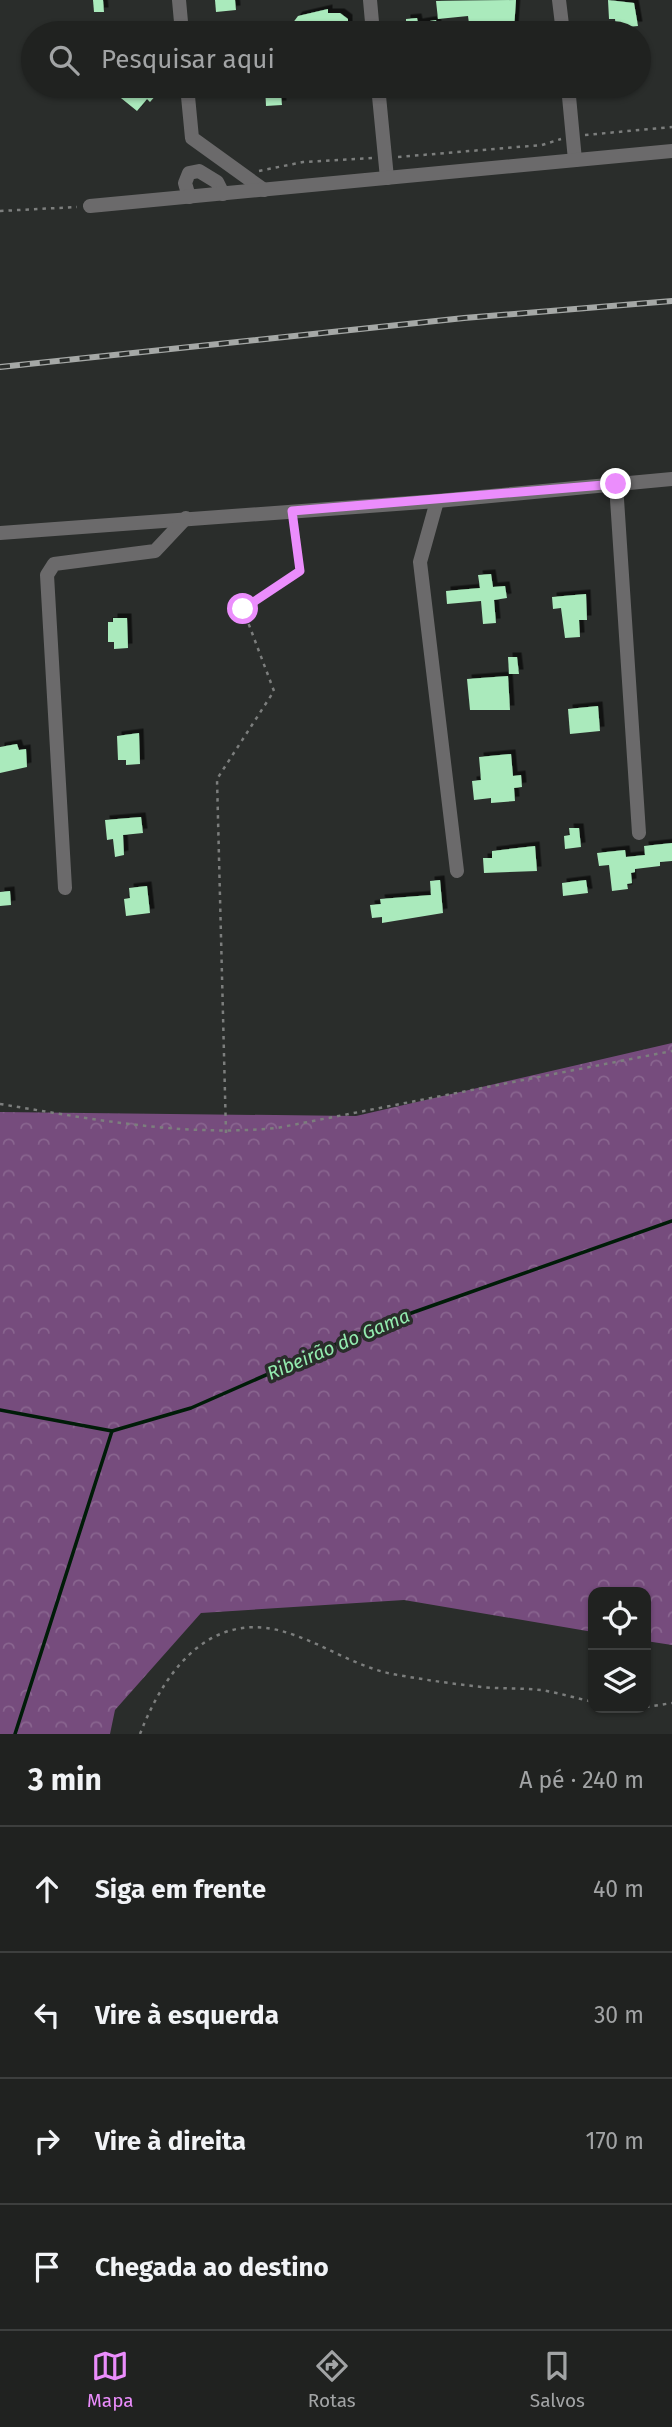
<!DOCTYPE html>
<html lang="pt">
<meta charset="utf-8">
<style>
:root{--surface:#202220;--page:#2d2f2d;--text:#f1f3f6;--muted:#a2a4a5;--line:#3d3f3e;--accent:#eb8dfc}
body{margin:0;font-family:"Fira Sans",sans-serif;background:var(--page);color:var(--text)}
.controls{position:absolute;right:21px;bottom:21px;display:grid;overflow:hidden;border-radius:14px;box-shadow:0 2px 5px #0004}
.controls button{width:63px;height:63px;display:grid;place-items:center;padding:0;border:0;border-bottom:2px solid var(--line);background:var(--surface);color:var(--text);font:35px sans-serif}
.stop{position:absolute;width:21px;height:21px;margin:-16px;border:5px solid #eb8dfc;border-radius:50%;background:#fff}
.stop.end{background:#eb8dfc;border-color:#fff;box-shadow:0 2px 7px #0008}
.list{margin:0;padding:0;list-style:none}
h2{display:flex;justify-content:space-between;align-items:center;height:91px;margin:0;padding:0 28px;font-size:30px}
h2 small{font-size:23px;font-weight:400;color:var(--muted)}
.list li{display:grid;grid-template-columns:46px 1fr auto;gap:21px;align-items:center;box-sizing:border-box;height:126px;padding:0 28px;border-top:2px solid var(--line)}
.list b{display:block;font-size:26px;white-space:nowrap}
.list em{font-size:23px;font-style:normal;color:var(--muted)}
.icon{flex:none;width:38px;height:38px;fill:none;stroke:currentColor;stroke-width:2;stroke-linecap:round;stroke-linejoin:round}
.map{position:relative;flex:none;width:672px;height:1734px;overflow:hidden}
.search{position:absolute;background:var(--surface);box-shadow:0 2px 5px #0004;left:21px;right:21px;top:21px;height:77px;display:flex;align-items:center;gap:18px;box-sizing:border-box;padding:0 24px;border-radius:38px;color:var(--muted);font-size:26px}
.sheet{height:595px;background:var(--surface)}
nav{display:flex;justify-content:space-around;align-items:center;box-sizing:border-box;height:98px;border-top:2px solid var(--line);background:var(--surface);font-size:19px;color:var(--muted)}
nav a{display:grid;justify-items:center;gap:4px}
nav .on{color:var(--accent)}
.map>svg:first-child{display:block}
.forest{fill:url(#forest-crowns)}
.lines{fill:none;stroke-linecap:round;stroke-linejoin:round}
.stream{stroke:#001c08;stroke-width:3.5}
.building{fill:#aaeabc;filter:url(#shadow)}
.path{stroke:#7c7e7d;stroke-width:2.5;stroke-dasharray:3.5 5;stroke-linecap:butt}
.minor{stroke:#6b6a6b;stroke-width:14}
.rail-casing{stroke:#a5a8a6;stroke-width:6}
.rail{stroke:#2a2d2b;stroke-width:3.5;stroke-dasharray:10;stroke-linecap:butt}
.route{stroke:#eb8dfc;stroke-width:9}
.labels{text-anchor:middle;stroke-width:7;stroke-linejoin:round;paint-order:stroke}
.water-label{font-size:19px;font-style:italic;fill:#93ecaf;stroke:#2a2d2b}
</style>
<div class="map">
<svg width="672" height="1734" viewBox="0 0 672 1734">
<defs>
<pattern id="forest-crowns" width="20" height="18" patternUnits="userSpaceOnUse" patternTransform="scale(1.75)"><rect width="20" height="18" fill="#764c7d"/><path d="M2 6a3 3 0 1 1 6 0M12 15a3 3 0 1 1 6 0" fill="none" stroke="#89658f"/></pattern>
<filter id="shadow"><feDropShadow dx="4.5" dy="-4.5" stdDeviation="0" flood-color="#0009"/></filter>
</defs>
<rect width="100%" height="100%" fill="#2a2d2b"/>
<polygon class="forest" points="672,1043 672,1645 646,1641 646,1592 593,1592 593,1632 404,1600 201,1613 115,1710 110,1734 0,1734 0,1112 356,1116"/>
<g class="lines">
<g class="stream">
<polyline points="0,1410 112,1431 191,1408 386,1322 672,1221"/>
<polyline points="15,1734 112,1431"/>
</g>
</g>
<g class="building">
<polygon points="93,0 103,0 104,12 94,12"/>
<polygon points="215,0 235,0 236,10 216,12"/>
<polygon points="516,0 514,29 470,31 468,16 438,19 436,1"/>
<polygon points="608,0 634,3 638,26 616,28 615,19 609,19"/>
<polygon points="328,9 328,13 340,13 348,19 348,29 345,33 292,33 292,24 298,16"/>
<polygon points="417,18 418,23 436,20 438,33 406,33 406,19"/>
<polygon points="123,86 164,86 150,102 147,99 137,111 116,94"/>
<polygon points="265,86 306,86 306,93 281,95 282,105 266,106"/>
<polygon points="491,574 493,587 505,586 507,598 494,600 496,623 483,624 481,601 447,604 446,591 480,588 478,575"/>
<polygon points="586,594 587,620 579,620 580,637 565,638 561,608 553,609 552,597"/>
<polygon points="113,618 127,618 128,648 114,649 114,642 108,642 108,622 113,622"/>
<polygon points="508,657 517,657 519,674 509,674"/>
<polygon points="508,676 510,710 470,710 467,679"/>
<polygon points="598,706 600,731 570,734 568,709"/>
<polygon points="139,733 140,764 126,765 126,760 118,760 117,736"/>
<polygon points="17,744 19,750 26,749 27,767 0,773 0,747"/>
<polygon points="511,754 513,776 521,775 522,787 514,788 515,801 491,803 491,798 474,800 472,781 481,780 479,757"/>
<polygon points="141,817 143,833 123,835 124,855 115,857 113,839 107,840 105,820"/>
<polygon points="569,828 579,828 581,847 565,849 564,836 570,835"/>
<polygon points="672,843 672,861 660,862 660,866 635,869 635,872 631,873 632,883 627,884 628,889 612,891 609,865 599,866 597,853 625,850 626,857 645,855 644,846"/>
<polygon points="535,846 537,871 484,873 483,858 492,858 492,851"/>
<polygon points="440,880 443,913 382,923 382,917 372,918 370,905 381,904 380,899 431,895 430,881"/>
<polygon points="586,880 588,893 563,896 562,883"/>
<polygon points="147,886 150,913 126,916 124,899 130,898 129,888"/>
<polygon points="10,891 11,905 0,906 0,892"/>
</g>
<g class="lines">
<g class="path">
<polyline points="585,135 672,127"/>
<polyline points="398,157 542,145 561,139"/>
<polyline points="259,171 303,162 374,158"/>
<polyline points="0,211 77,207"/>
<path d="M0,1104C92,1119 183,1137 277,1128L672,1051"/>
<polyline points="226,1133 217,779 274,691 243,609 300,571 294,525"/>
<polyline points="646,1707 672,1703"/>
<path d="M140,1734C166,1667 214,1605 294,1635C329,1647 360,1669 398,1675C426,1680 454,1684 482,1687C502,1689 522,1688 541,1690C559,1693 576,1698 593,1702"/>
</g>
<g class="minor">
<polyline points="179,0 182,33"/>
<polyline points="370,0 373,33"/>
<polyline points="559,0 563,33"/>
<polyline points="187,86 192,138 264,190"/>
<polyline points="378,86 387,178"/>
<polyline points="568,86 575,160"/>
<polyline points="189,197 185,183 189,173 199,171 217,182 223,194"/>
<polyline points="90,206 672,151"/>
<polyline points="616,484 639,833"/>
<polyline points="437,501 420,562 457,871"/>
<polyline points="0,533 437,501 672,479"/>
<polyline points="65,888 47,575 54,564 155,551 186,518"/>
</g>
<defs>
<polyline id="rail" points="0,367 464,318 672,301"/>
</defs>
<use href="#rail" class="rail-casing"/>
<use href="#rail" class="rail"/>
</g>
<g class="lines">
<polyline class="route" points="243,609 300,571 292,511 616,484"/>
</g>
<g class="labels">
<g class="water-label">
<text transform="translate(338 1344) rotate(-23)" y="7">Ribeirão do Gama</text>
</g>
</g>
</svg>
<div class="controls">
<button><svg class="icon" aria-label="locate" viewBox="0 0 24 24"><circle cx="12" cy="12" r="6"/><path d="M12 2v4M12 18v4M2 12h4M18 12h4"/></svg></button>
<button><svg class="icon" aria-label="layers" viewBox="0 0 24 24"><path d="M12 4l9 5-9 5-9-5zM3 14l9 5 9-5"/></svg></button>
</div>
<div class="stop" style="left:243px;top:609px"></div>
<div class="stop end" style="left:616px;top:484px"></div>
<div class="search"><svg class="icon" aria-label="search" viewBox="0 0 24 24"><circle cx="10" cy="10" r="6"/><path d="M15 15l6 6"/></svg>Pesquisar aqui</div>
</div>
<section class="sheet">
<h2>3 min<small>A pé · 240 m</small></h2>
<ul class="list">
<li><svg class="icon" aria-label="ahead" viewBox="0 0 24 24"><path d="M12 20V5M6 11l6-6 6 6"/></svg><div><b>Siga em frente</b></div><em>40 m</em></li>
<li><svg class="icon" aria-label="left" viewBox="0 0 24 24"><path d="M17 20v-9H6M10 6l-5 5 5 5"/></svg><div><b>Vire à esquerda</b></div><em>30 m</em></li>
<li><svg class="icon" aria-label="right" viewBox="0 0 24 24"><path d="M7 20v-9h11M14 6l5 5-5 5"/></svg><div><b>Vire à direita</b></div><em>170 m</em></li>
<li><svg class="icon" aria-label="arrive" viewBox="0 0 24 24"><path d="M6 21V4h12l-3 4 3 4H6"/></svg><div><b>Chegada ao destino</b></div></li>
</ul>
</section>
<nav>
<a class="on"><svg class="icon" aria-label="map" viewBox="0 0 24 24"><path d="M3 6l6-2 6 2 6-2v14l-6 2-6-2-6 2zM9 4v14M15 6v14"/></svg>Mapa</a>
<a><svg class="icon" aria-label="directions" viewBox="0 0 24 24"><path d="M12 3l9 9-9 9-9-9zM9 14v-3h6M13 9l2 2-2 2"/></svg>Rotas</a>
<a><svg class="icon" aria-label="saved" viewBox="0 0 24 24"><path d="M7 4h10v16l-5-4-5 4z"/></svg>Salvos</a>
</nav>
